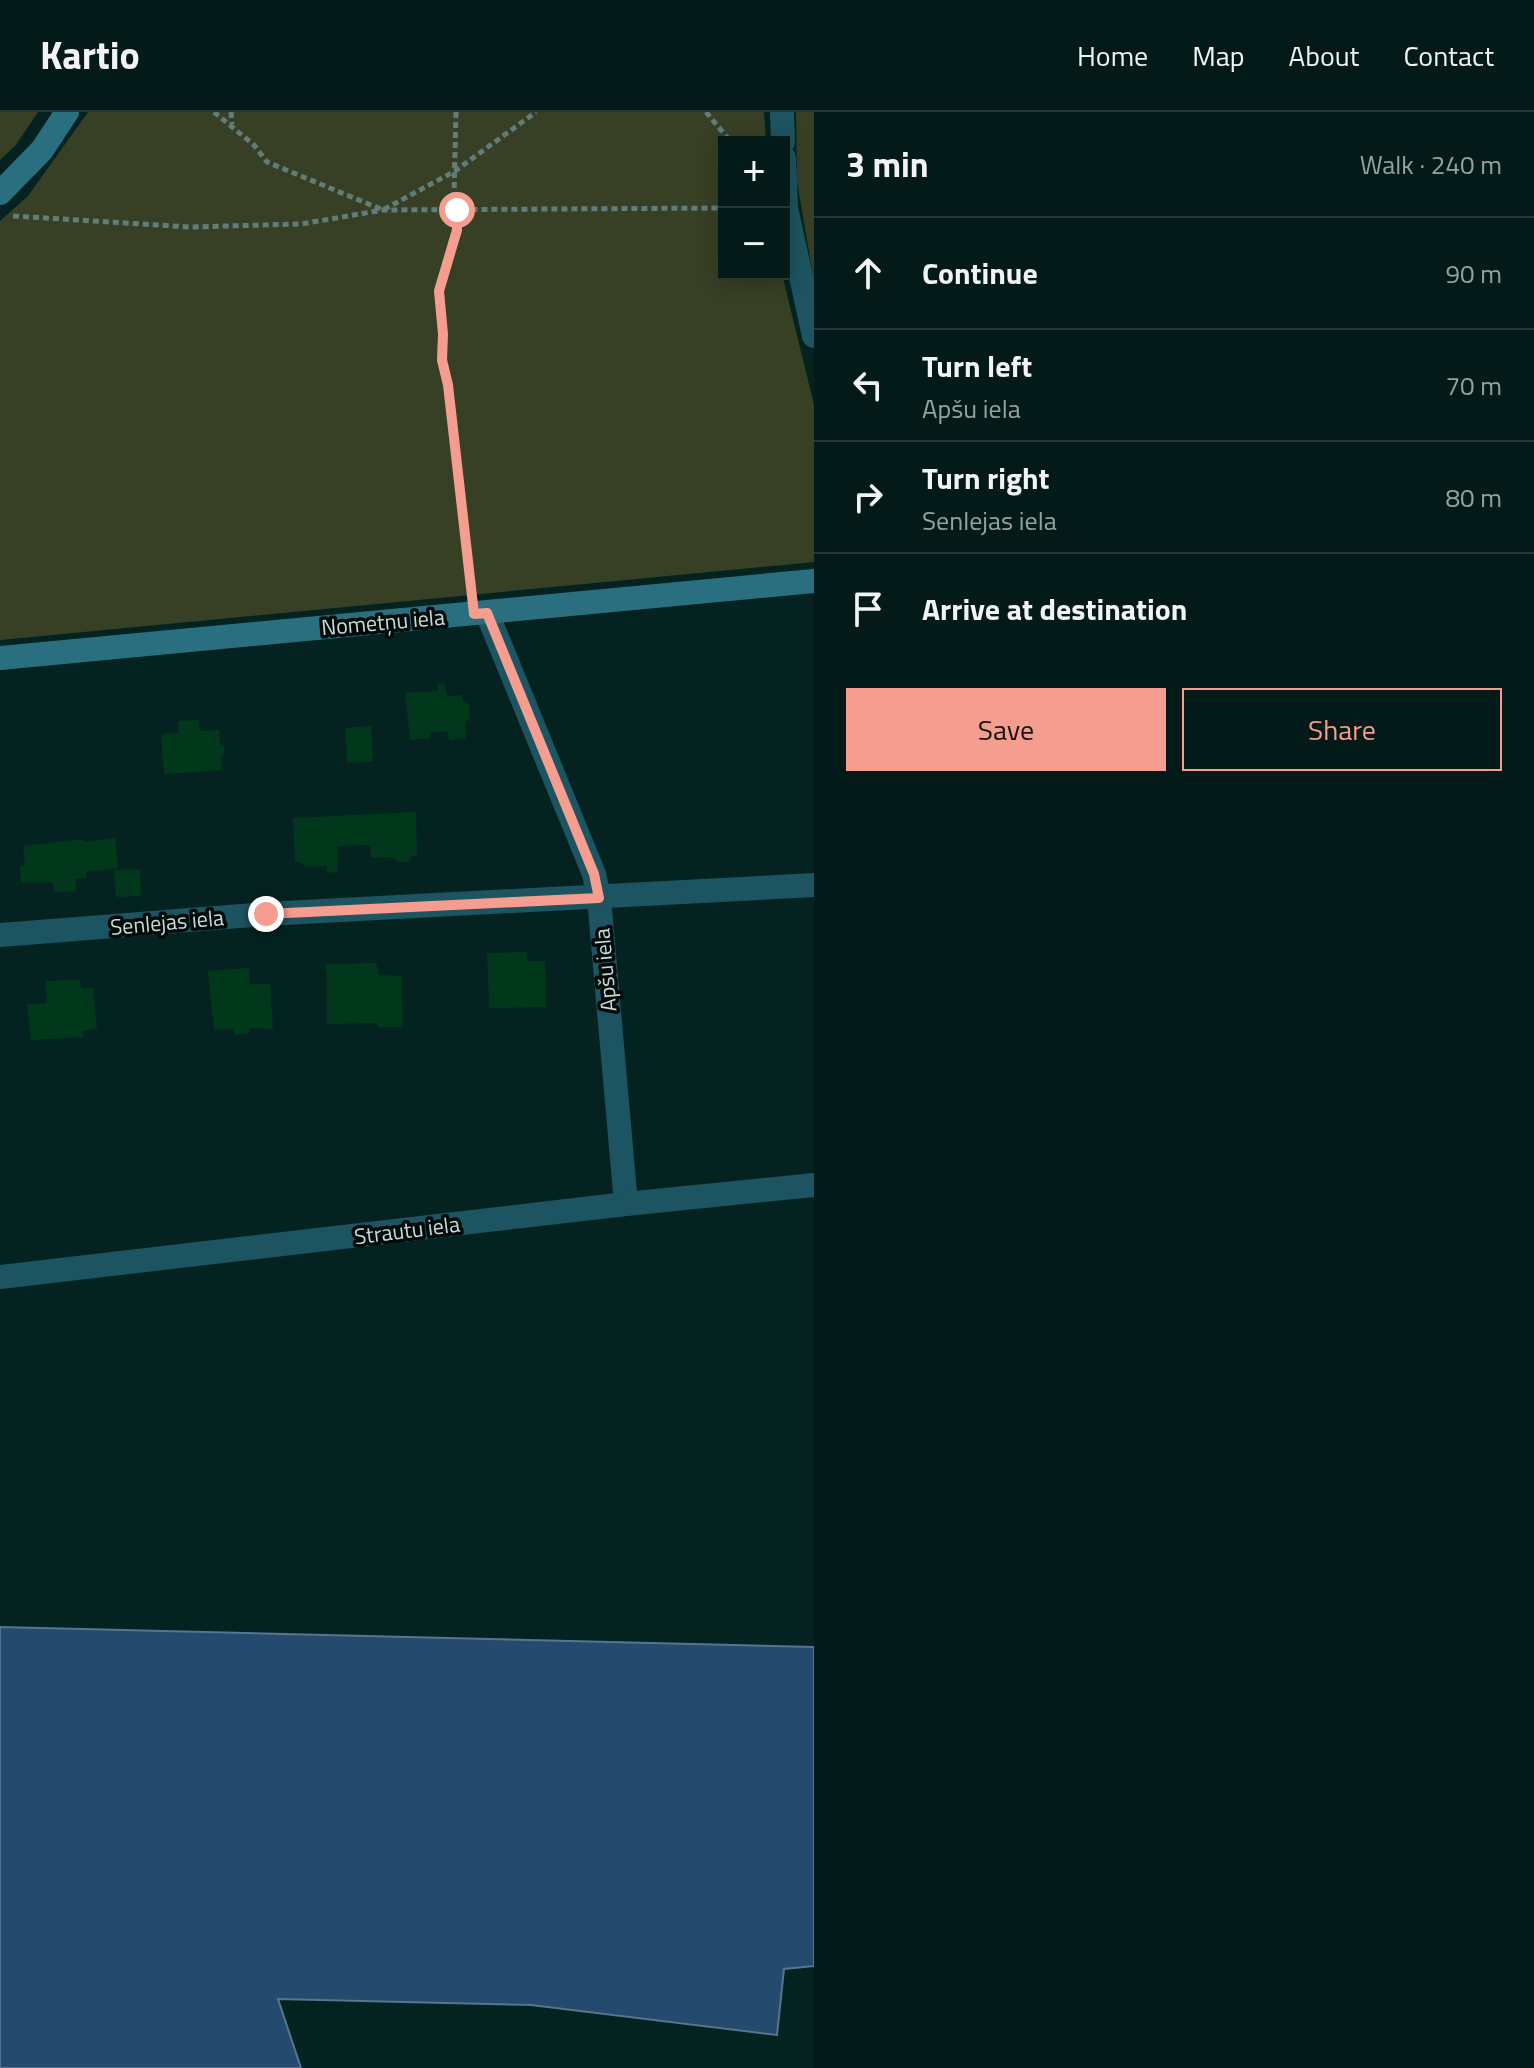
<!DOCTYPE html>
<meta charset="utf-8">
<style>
:root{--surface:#031a18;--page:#0d2321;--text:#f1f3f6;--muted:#97a1a2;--line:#243837;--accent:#f59d8e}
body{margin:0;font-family:"Titillium Web",sans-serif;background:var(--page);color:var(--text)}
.controls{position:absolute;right:24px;top:24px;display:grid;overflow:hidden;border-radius:0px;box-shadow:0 4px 20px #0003}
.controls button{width:72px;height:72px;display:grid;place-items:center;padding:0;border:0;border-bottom:2px solid var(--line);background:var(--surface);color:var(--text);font:40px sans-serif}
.stop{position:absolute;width:24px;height:24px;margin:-18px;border:6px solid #f59d8e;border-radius:50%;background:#fff}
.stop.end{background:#f59d8e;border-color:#fff;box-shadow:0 2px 8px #0008}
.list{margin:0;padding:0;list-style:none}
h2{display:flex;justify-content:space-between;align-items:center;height:104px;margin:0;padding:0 32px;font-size:34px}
h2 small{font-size:26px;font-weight:400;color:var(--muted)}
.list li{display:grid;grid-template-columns:52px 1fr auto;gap:24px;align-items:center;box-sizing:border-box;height:112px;padding:0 32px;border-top:2px solid var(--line)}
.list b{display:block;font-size:30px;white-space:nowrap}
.list p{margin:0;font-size:26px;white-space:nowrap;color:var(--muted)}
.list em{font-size:26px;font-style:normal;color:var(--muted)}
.actions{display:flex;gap:16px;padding:24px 32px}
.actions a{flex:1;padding:18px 0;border:2px solid var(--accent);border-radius:0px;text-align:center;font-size:28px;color:var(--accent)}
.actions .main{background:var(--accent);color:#111}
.icon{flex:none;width:44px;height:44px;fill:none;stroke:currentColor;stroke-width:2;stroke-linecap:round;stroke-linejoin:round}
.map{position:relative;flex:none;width:814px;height:1956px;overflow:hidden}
header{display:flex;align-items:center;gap:48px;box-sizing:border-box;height:112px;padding:0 40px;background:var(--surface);border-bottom:2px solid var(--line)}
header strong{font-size:38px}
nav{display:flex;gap:44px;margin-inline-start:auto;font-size:28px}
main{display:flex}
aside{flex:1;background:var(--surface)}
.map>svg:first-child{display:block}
.green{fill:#374025}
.water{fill:#244b6e;stroke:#55768e;stroke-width:2}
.building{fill:#01381b}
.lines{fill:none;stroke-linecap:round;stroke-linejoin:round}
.path{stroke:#627d79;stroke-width:5;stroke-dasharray:6 4;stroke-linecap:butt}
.street{stroke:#1d5461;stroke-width:24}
.secondary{stroke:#2a6f80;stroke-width:24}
.route{stroke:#f59d8e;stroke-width:10}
.labels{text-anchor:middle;stroke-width:7;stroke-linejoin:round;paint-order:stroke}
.street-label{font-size:22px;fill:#c7dcd8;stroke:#000b09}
</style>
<header>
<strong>Kartio</strong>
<nav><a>Home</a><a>Map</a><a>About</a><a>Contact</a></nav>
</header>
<main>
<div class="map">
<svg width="814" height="1956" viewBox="0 0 814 1956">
<rect width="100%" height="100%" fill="#042320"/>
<g class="green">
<polygon points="0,0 38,0 15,34 0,48"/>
<polygon points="88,0 764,0 766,30 724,30 724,162 782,162 814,293 814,450 0,528 0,109 28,84"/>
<polygon points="796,0 814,0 814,169 797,70"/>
</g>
<polygon class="water" points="0,1515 814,1535 814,1854 784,1857 777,1923 531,1893 278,1887 301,1956 0,1956"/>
<g class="building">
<polygon points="444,571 447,584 462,583 463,589 469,593 470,605 465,611 466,626 449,628 448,619 430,621 430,626 410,628 405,581 438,579 437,572"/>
<polygon points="199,608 200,619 219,618 220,632 224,634 225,642 221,644 222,658 164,662 161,622 179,621 178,609"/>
<polygon points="371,614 373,649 347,651 345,616"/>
<polygon points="416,700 417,744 412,744 408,750 398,750 392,745 371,746 371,733 337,734 337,760 327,761 327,754 306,755 300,750 295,750 293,706"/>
<polygon points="115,726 118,756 86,760 86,766 75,767 76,779 55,780 52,770 21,771 20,754 25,753 23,734 83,727 83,730"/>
<polygon points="140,757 141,784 116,785 114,758"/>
<polygon points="526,840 527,849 545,849 546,895 489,896 487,841"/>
<polygon points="376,851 379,863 401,864 403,915 378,915 377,911 327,912 326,852"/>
<polygon points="249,856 250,872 270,872 273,917 250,916 250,921 235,923 233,917 214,918 208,859"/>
<polygon points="80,868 81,876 93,876 97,916 83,919 84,925 31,928 27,892 47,891 45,869"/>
</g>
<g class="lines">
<g class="path">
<polyline points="214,0 254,33 267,50 383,98 455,59 536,0"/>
<polyline points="231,0 232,12"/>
<polyline points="456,0 454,83 457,118 439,179 443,222 442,248 448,273 472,477"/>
<polyline points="706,0 731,30"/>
<polyline points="13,104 190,115 301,112 383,98 724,96"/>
</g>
<g class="street">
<polyline points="782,0 783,30"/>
<polyline points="784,46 786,96 814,224"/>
<polyline points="487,501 594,762 599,786 626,1092"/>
<polyline points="0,823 266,802 814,773"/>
<polyline points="0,1165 626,1092 814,1073"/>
</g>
<g class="secondary">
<polyline points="0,81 42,38 67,0"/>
<polyline points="0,546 814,469"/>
</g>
</g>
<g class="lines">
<polyline class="route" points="266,802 599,786 594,762 487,501 474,502 448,273 442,248 443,222 439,179 457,118 457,98"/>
</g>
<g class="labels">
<g class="street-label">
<text transform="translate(383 510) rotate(-5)" y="8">Nometņu iela</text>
<text transform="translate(167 810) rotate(-5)" y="8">Senlejas iela</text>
<text transform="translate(605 858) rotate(-95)" y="8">Apšu iela</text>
<text transform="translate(407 1118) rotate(-7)" y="8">Strautu iela</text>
</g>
</g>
</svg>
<div class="controls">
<button>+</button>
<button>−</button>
</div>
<div class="stop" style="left:457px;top:98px"></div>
<div class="stop end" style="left:266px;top:802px"></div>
</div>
<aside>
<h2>3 min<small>Walk · 240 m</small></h2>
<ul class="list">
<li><svg class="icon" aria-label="ahead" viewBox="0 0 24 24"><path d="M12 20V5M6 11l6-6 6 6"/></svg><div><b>Continue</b></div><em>90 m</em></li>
<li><svg class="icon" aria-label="left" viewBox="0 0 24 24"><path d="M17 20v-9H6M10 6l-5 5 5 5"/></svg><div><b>Turn left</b><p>Apšu iela</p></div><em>70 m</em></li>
<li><svg class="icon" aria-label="right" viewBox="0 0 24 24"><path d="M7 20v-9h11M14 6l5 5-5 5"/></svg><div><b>Turn right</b><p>Senlejas iela</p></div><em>80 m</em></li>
<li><svg class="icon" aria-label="arrive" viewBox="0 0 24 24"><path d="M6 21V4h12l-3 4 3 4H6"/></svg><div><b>Arrive at destination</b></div></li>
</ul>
<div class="actions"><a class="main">Save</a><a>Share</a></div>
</aside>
</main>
